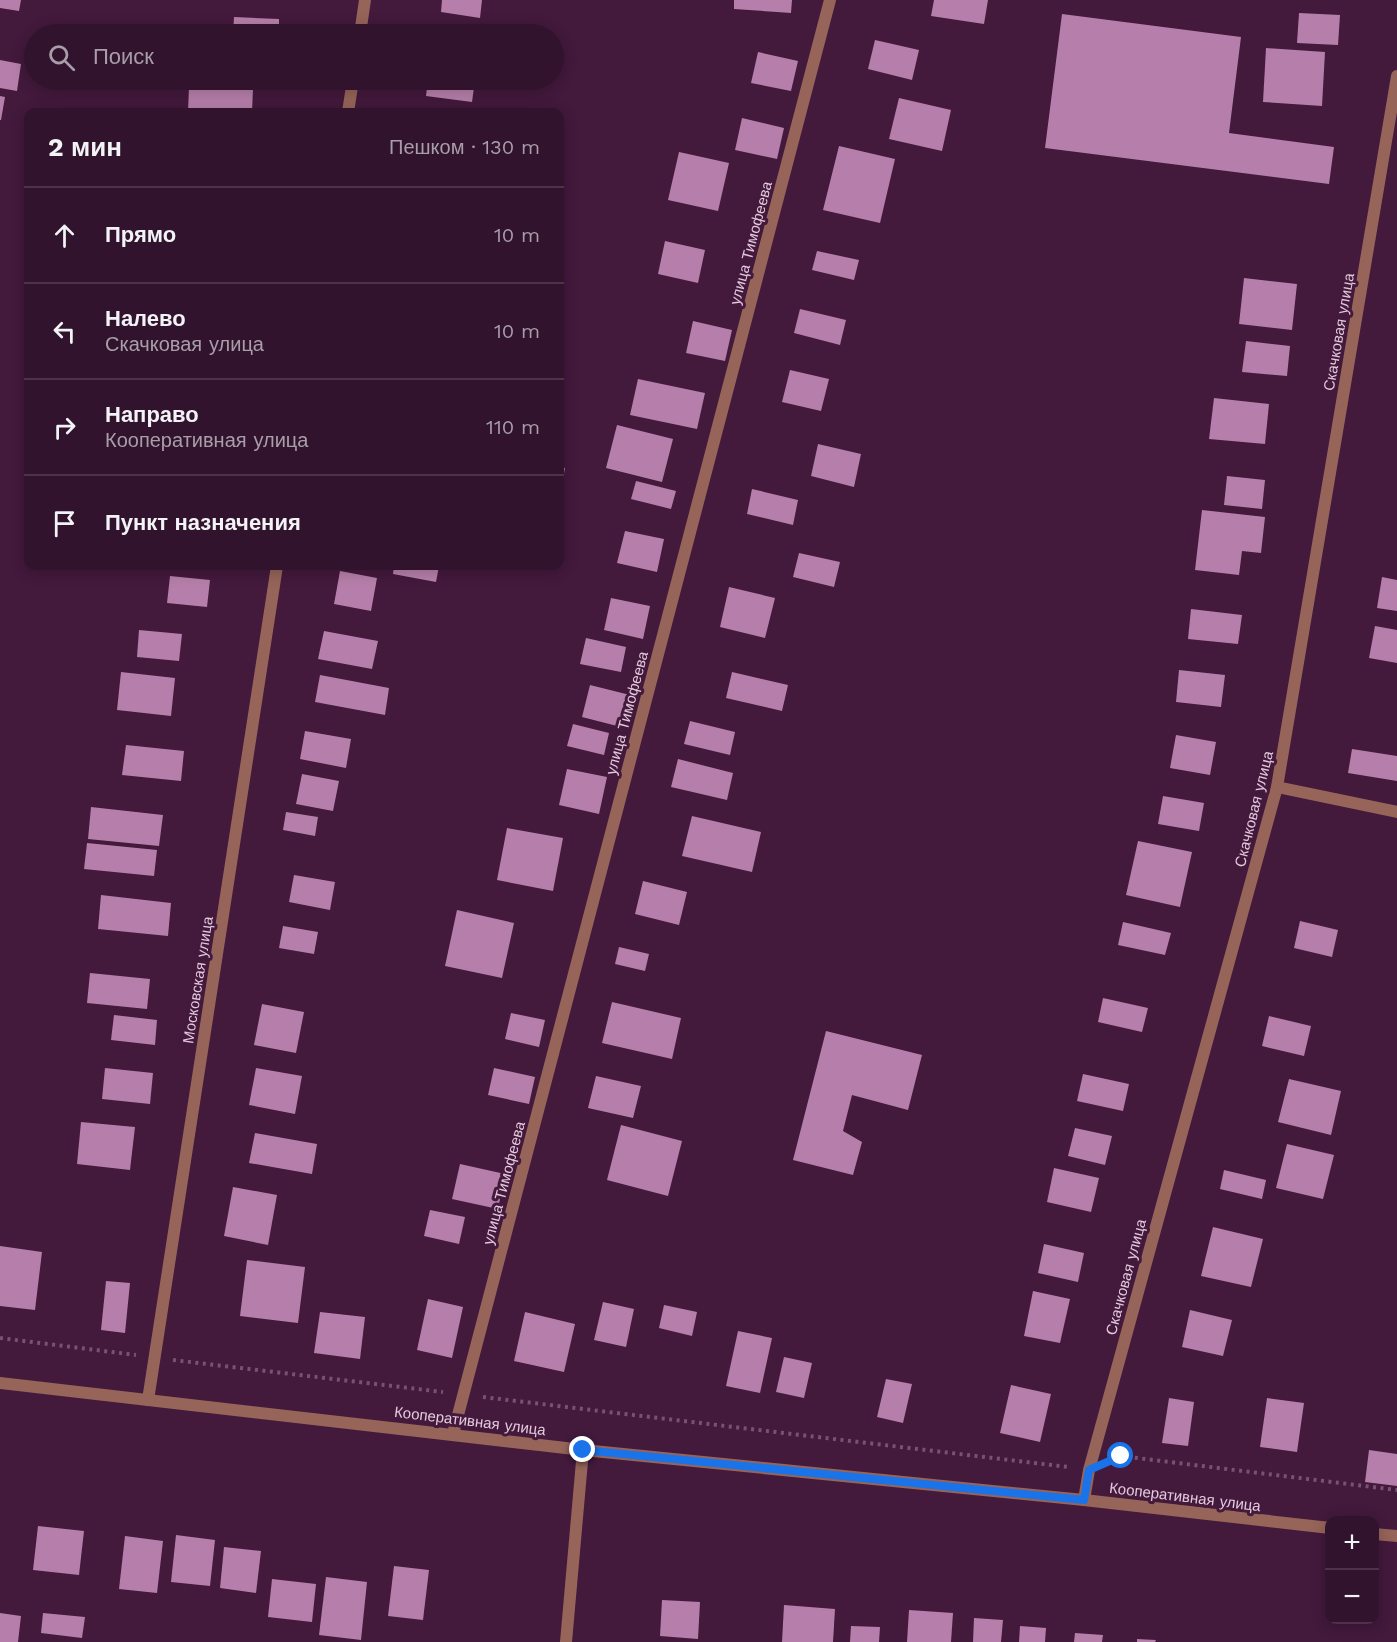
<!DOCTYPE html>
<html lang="ru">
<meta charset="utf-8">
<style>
:root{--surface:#32132d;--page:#3a1c35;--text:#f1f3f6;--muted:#a89eaa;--line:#4d3249}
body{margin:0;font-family:"Work Sans",sans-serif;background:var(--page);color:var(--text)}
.controls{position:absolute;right:18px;bottom:18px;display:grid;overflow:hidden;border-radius:12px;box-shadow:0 3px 15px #0003}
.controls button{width:54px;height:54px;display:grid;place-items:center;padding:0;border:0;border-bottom:2px solid var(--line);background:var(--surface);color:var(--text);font:30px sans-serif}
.stop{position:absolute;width:18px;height:18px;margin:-14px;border:4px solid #1a73e8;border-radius:50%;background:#fff}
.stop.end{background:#1a73e8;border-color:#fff;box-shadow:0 2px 6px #0008}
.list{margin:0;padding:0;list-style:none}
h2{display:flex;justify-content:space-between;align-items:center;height:78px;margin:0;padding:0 24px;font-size:26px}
h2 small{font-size:20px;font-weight:400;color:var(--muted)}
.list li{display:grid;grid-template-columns:39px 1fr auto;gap:18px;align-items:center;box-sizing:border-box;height:96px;padding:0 24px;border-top:2px solid var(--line)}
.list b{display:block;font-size:22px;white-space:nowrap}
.list p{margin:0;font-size:20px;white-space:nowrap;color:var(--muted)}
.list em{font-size:20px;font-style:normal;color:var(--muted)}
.icon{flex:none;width:33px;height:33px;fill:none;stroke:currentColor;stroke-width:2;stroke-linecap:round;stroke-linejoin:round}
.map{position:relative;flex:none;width:1397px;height:1642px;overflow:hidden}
.search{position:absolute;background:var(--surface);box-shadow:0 3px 15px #0003;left:24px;top:24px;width:540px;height:66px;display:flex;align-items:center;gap:15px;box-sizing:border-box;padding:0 21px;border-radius:33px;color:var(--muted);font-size:22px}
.panel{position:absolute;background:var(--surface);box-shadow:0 3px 15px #0003;left:24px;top:108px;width:540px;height:462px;border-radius:12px}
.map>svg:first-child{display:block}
.building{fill:#b67fab}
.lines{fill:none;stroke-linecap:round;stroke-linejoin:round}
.path{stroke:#775271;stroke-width:4;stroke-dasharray:3 4.5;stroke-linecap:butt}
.street{stroke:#966459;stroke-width:12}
.route{stroke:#1a73e8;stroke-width:8}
.labels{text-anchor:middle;stroke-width:6;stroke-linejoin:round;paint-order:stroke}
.street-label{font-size:15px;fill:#e4c9de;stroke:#43193c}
</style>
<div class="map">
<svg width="1397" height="1642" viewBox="0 0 1397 1642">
<rect width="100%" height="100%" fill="#43193c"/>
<g class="building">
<polygon points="0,0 21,0 19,11 0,8"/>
<polygon points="442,0 482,0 480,18 441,12"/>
<polygon points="734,0 792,0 791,13 734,9"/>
<polygon points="934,0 988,0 984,24 931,16"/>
<polygon points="1299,13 1340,15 1338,45 1297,43"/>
<polygon points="1062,14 1241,37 1229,133 1334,147 1329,184 1045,148"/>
<polygon points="234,17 279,19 279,34 233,34"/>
<polygon points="875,40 919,50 912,80 868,69"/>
<polygon points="1266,48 1325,52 1322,106 1263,102"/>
<polygon points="758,52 798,61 791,91 751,83"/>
<polygon points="0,60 21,64 17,91 0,88"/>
<polygon points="428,80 475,80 472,102 426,96"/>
<polygon points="189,87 253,89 252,112 188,112"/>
<polygon points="0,96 5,97 1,120 0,120"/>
<polygon points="899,98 951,110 942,151 889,139"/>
<polygon points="742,118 784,128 777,159 735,150"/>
<polygon points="839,146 895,159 880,223 823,210"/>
<polygon points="679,152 729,163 718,211 668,200"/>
<polygon points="665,241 705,250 698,283 658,274"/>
<polygon points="817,251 859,260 854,280 812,270"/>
<polygon points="1244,278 1297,284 1292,330 1239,324"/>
<polygon points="800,309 846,320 840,345 794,333"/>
<polygon points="693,321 732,330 725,361 686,353"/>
<polygon points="1246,341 1290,346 1287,376 1242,372"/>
<polygon points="790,370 829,379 821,411 782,402"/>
<polygon points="638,379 705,393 697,429 630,415"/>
<polygon points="1214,398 1269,404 1265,444 1209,439"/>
<polygon points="617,425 673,439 662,482 606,468"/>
<polygon points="818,444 861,454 854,487 811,476"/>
<polygon points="560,467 565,468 561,491 560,491"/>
<polygon points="1227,476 1265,480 1262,509 1224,505"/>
<polygon points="636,481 676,491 671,509 631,499"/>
<polygon points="752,489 798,500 793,525 747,514"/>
<polygon points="1202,510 1265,517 1261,553 1242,551 1239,575 1195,570"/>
<polygon points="625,531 664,539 657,572 617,563"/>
<polygon points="799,553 840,562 834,587 793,577"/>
<polygon points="394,566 439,566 436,582 393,574"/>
<polygon points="340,571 377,578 371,611 334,604"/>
<polygon points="170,576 210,580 207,607 167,603"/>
<polygon points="1382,577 1397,580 1397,611 1377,608"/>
<polygon points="729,587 775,598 765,638 720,627"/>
<polygon points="611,598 650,606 643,639 604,630"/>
<polygon points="1191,609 1242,615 1238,644 1188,639"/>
<polygon points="1375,626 1397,630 1397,663 1369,658"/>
<polygon points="139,630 182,634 179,661 137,657"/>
<polygon points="324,631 378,641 372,669 318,659"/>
<polygon points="586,638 626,647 621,672 580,664"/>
<polygon points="1179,670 1225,675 1221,707 1176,702"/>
<polygon points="121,672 175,678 171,716 117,710"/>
<polygon points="732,672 788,685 782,711 726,698"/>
<polygon points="320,675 389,688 385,715 315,702"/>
<polygon points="590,685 630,695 621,727 582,717"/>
<polygon points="690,721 735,732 730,755 684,744"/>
<polygon points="573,724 609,733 604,755 567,746"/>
<polygon points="305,731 351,739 346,768 300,759"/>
<polygon points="1176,735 1216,742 1210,775 1170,768"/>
<polygon points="126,745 184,751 181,781 122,775"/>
<polygon points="1352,749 1397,756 1397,781 1348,773"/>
<polygon points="678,759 733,773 727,800 671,787"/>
<polygon points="567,769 607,777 599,814 559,805"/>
<polygon points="302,774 339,781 333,811 296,804"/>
<polygon points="1163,796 1204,803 1199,831 1158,824"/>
<polygon points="91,807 163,815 159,846 88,839"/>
<polygon points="286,812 318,817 315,836 283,830"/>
<polygon points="692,816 761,832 752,872 682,856"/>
<polygon points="507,828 563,838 553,891 497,880"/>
<polygon points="1138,841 1192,852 1180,907 1126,895"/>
<polygon points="87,843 157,850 154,876 84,869"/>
<polygon points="294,875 335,882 330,910 289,902"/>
<polygon points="643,881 687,892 679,925 635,914"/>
<polygon points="101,895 171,903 168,936 98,929"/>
<polygon points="457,910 514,923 502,978 445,966"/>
<polygon points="1300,921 1338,930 1332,957 1294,948"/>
<polygon points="1123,922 1171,933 1165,955 1118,945"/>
<polygon points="283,926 318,932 314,954 279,948"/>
<polygon points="619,947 649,954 645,971 615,964"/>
<polygon points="90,973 150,979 147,1009 87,1003"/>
<polygon points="1103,998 1148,1008 1142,1032 1098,1022"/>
<polygon points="612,1002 681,1018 672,1059 602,1043"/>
<polygon points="262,1004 304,1012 296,1053 254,1045"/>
<polygon points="511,1013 545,1020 539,1047 505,1039"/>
<polygon points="114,1015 157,1020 155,1045 111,1040"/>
<polygon points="1269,1016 1311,1026 1304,1056 1262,1046"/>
<polygon points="826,1031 922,1055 908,1110 852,1095 843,1131 862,1142 853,1175 793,1160"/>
<polygon points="105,1068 153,1073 150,1104 102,1099"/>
<polygon points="256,1068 302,1076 295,1114 249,1105"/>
<polygon points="494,1068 535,1077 529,1104 488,1095"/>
<polygon points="1083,1074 1129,1084 1123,1111 1077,1101"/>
<polygon points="596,1076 641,1086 633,1118 588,1108"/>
<polygon points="1289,1079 1341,1091 1331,1135 1278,1122"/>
<polygon points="81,1122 135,1127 130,1170 77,1164"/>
<polygon points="621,1125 682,1141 668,1196 607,1180"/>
<polygon points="1075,1128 1112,1136 1105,1165 1068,1156"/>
<polygon points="255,1133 317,1144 312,1174 249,1163"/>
<polygon points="1287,1144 1334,1155 1323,1199 1276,1188"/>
<polygon points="460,1164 505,1174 498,1209 452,1199"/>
<polygon points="1054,1168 1099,1178 1091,1212 1047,1202"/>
<polygon points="1224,1170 1266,1180 1262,1199 1220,1189"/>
<polygon points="233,1187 277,1195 268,1245 224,1236"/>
<polygon points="430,1210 465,1217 459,1244 424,1236"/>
<polygon points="1213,1227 1263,1239 1251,1287 1201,1276"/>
<polygon points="1044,1244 1084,1253 1078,1282 1038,1273"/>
<polygon points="0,1246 42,1252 35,1310 0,1306"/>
<polygon points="247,1260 305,1267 298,1323 240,1316"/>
<polygon points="106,1281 130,1283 125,1333 101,1330"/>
<polygon points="1033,1291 1070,1299 1060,1343 1024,1336"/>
<polygon points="428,1299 463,1307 452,1358 417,1350"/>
<polygon points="603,1302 634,1309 626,1347 594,1340"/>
<polygon points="664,1305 697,1312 692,1336 659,1328"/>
<polygon points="1190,1310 1232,1320 1223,1356 1182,1347"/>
<polygon points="320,1312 365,1317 360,1359 314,1353"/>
<polygon points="525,1312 575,1324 564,1372 514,1361"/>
<polygon points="738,1331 772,1338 760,1393 726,1386"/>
<polygon points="784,1357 812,1363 804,1398 776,1392"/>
<polygon points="886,1379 912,1384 903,1423 877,1417"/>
<polygon points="1011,1385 1051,1394 1040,1442 1000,1433"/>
<polygon points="1169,1398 1194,1402 1188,1446 1162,1443"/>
<polygon points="1267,1398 1304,1403 1297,1452 1260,1447"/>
<polygon points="1369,1450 1397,1454 1397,1486 1365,1482"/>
<polygon points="38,1526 84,1531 79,1575 33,1570"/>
<polygon points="176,1535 215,1540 210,1586 171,1582"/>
<polygon points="125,1536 163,1541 157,1593 119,1589"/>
<polygon points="224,1547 261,1551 256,1593 220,1588"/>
<polygon points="394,1566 429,1570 423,1620 388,1616"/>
<polygon points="326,1577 367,1582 361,1640 319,1635"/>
<polygon points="272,1579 316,1584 312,1622 268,1617"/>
<polygon points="662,1600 700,1602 698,1639 660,1636"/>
<polygon points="784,1605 835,1609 833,1642 782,1642"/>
<polygon points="909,1610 953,1613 951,1642 907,1642"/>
<polygon points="0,1613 21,1616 18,1642 0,1642"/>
<polygon points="43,1613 85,1617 82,1638 41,1633"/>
<polygon points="974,1618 1003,1620 1001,1642 973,1642"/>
<polygon points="851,1626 880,1627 879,1642 850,1642"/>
<polygon points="1020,1626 1046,1628 1045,1642 1019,1642"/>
<polygon points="1075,1633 1103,1635 1102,1642 1074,1642"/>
<polygon points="1137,1639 1156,1640 1155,1642 1137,1642"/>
</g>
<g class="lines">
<g class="path">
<polyline points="0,1338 136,1355"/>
<polyline points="173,1360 443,1392"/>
<polyline points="483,1397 1068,1467"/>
<polyline points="1113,1459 1121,1456 1397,1490"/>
</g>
<g class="street">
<polyline points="360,34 365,0"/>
<polyline points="348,112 353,80"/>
<polyline points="1277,787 1397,812"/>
<polyline points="0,1383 583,1450 1084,1500 1330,1528"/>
<polyline points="148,1400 277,566"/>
<polyline points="453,1434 830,0"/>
<polyline points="1084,1500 1089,1470 1277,787 1397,76"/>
<polyline points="1374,1534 1397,1536"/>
<polyline points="566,1642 583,1450"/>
</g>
</g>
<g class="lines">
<polyline class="route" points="583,1450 1084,1500 1089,1470 1121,1456"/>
</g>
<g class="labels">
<g class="street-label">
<text transform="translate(751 243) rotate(-75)" y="5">улица Тимофеева</text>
<text transform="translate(1339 332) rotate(-80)" y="5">Скачковая улица</text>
<text transform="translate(627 713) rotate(-75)" y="5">улица Тимофеева</text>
<text transform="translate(1254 809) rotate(-76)" y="5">Скачковая улица</text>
<text transform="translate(198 980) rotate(-81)" y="5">Московская улица</text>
<text transform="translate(504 1183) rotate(-75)" y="5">улица Тимофеева</text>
<text transform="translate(1126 1277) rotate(-75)" y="5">Скачковая улица</text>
<text transform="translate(470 1421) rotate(7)" y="5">Кооперативная улица</text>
<text transform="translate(1185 1497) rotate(7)" y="5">Кооперативная улица</text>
</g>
</g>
</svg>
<div class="controls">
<button>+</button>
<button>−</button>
</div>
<div class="stop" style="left:1121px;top:1456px"></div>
<div class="stop end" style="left:583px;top:1450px"></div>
<div class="search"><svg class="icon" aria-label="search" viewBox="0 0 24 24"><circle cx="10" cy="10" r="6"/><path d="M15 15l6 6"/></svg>Поиск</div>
<section class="panel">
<h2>2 мин<small>Пешком · 130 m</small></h2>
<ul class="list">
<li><svg class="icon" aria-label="ahead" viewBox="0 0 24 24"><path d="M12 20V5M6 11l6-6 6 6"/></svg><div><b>Прямо</b></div><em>10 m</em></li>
<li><svg class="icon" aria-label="left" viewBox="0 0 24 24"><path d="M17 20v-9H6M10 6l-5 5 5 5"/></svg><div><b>Налево</b><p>Скачковая улица</p></div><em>10 m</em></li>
<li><svg class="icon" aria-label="right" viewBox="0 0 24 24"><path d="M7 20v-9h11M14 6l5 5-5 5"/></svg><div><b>Направо</b><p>Кооперативная улица</p></div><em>110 m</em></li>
<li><svg class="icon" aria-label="arrive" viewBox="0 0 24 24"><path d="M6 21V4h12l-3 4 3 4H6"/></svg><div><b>Пункт назначения</b></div></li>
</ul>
</section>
</div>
